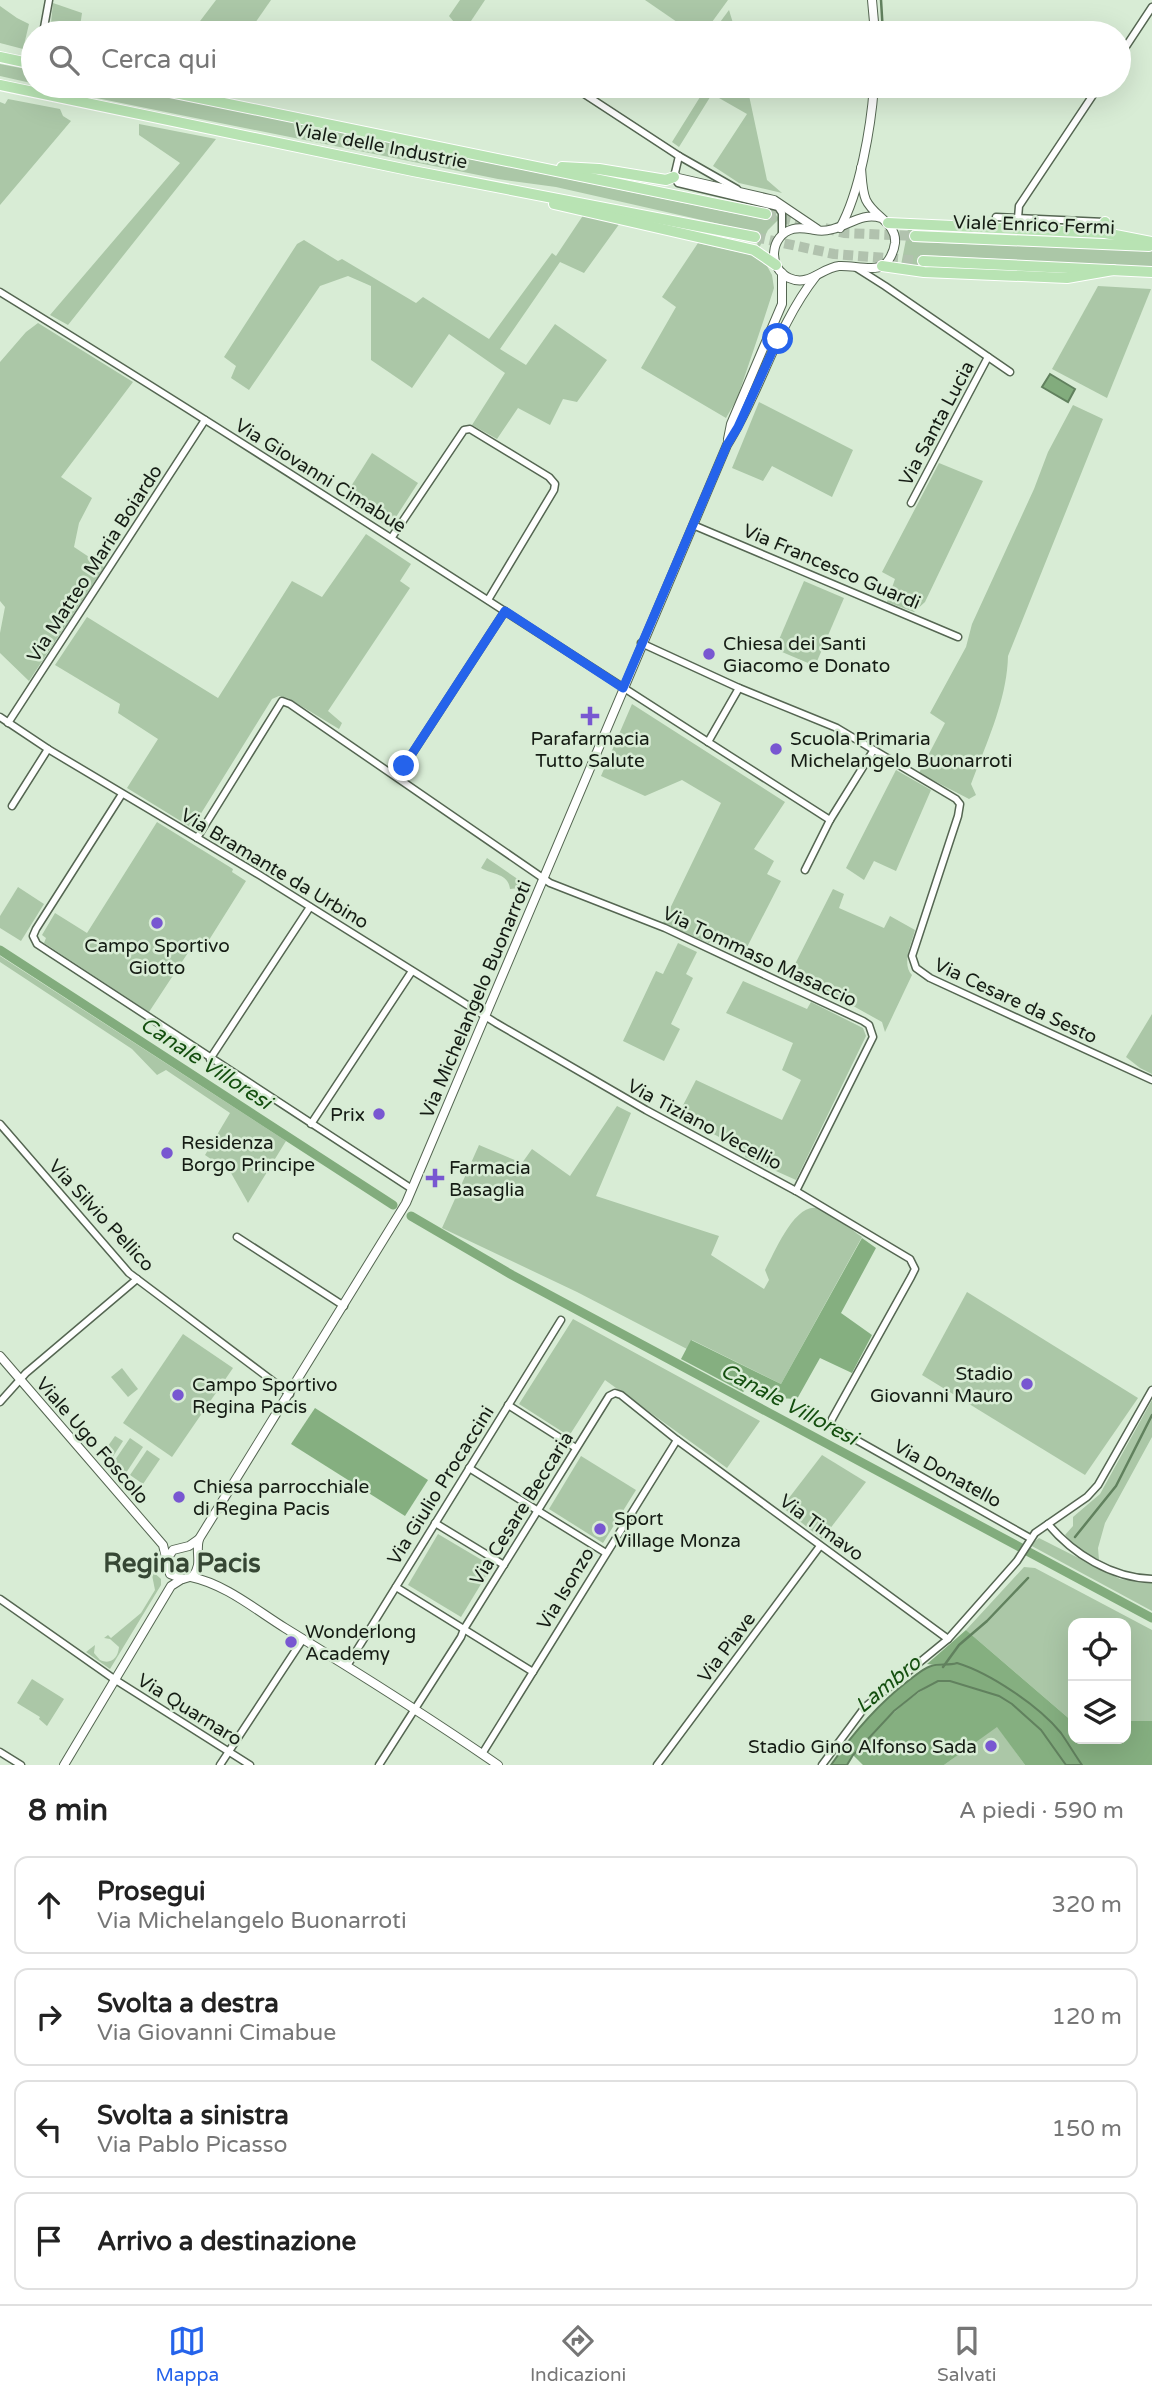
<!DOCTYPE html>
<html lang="it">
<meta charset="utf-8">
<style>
:root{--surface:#fff;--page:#f6f6f6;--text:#222;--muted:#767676;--line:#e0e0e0;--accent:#2563eb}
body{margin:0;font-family:"Varela Round",sans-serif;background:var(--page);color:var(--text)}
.controls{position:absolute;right:21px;bottom:21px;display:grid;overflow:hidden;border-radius:14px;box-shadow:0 7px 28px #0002}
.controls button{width:63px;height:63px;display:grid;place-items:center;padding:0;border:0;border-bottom:2px solid var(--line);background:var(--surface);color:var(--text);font:35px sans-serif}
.stop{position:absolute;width:21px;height:21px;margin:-16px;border:5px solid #2563eb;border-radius:50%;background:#fff}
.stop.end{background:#2563eb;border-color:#fff;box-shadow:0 2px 7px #0008}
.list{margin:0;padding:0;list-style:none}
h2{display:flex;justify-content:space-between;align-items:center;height:91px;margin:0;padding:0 28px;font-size:30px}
h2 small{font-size:23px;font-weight:400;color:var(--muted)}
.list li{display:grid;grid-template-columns:46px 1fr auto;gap:21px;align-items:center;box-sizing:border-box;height:98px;margin:0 14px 14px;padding:0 14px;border:2px solid var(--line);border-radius:14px}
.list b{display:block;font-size:26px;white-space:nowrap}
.list p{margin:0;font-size:23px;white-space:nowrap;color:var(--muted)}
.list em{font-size:23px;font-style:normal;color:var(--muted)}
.icon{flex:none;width:38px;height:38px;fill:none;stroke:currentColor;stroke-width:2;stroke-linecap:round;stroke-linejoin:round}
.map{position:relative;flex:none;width:1152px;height:1765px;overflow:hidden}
.search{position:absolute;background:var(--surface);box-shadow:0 7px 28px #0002;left:21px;right:21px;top:21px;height:77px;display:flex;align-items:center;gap:18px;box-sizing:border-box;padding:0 24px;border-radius:38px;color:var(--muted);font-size:26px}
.sheet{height:539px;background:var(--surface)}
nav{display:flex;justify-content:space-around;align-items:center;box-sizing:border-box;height:98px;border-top:2px solid var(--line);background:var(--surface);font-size:19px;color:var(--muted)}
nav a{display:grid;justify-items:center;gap:4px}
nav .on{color:var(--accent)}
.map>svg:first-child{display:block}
.green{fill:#abc7a7}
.forest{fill:#85af80}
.water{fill:#82ac7d;stroke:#61815e;stroke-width:2}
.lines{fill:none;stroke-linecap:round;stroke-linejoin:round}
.stream{stroke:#61815e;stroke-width:2.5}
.canal{stroke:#82ac7d;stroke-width:9}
.primary-tunnel{stroke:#b1c2ae;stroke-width:10;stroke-dasharray:10 5;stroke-linecap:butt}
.minor-casing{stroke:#556652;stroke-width:9}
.tertiary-casing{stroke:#556652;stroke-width:10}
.primary-casing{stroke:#fff;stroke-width:12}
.minor{stroke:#fff;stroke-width:6}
.tertiary{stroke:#fff;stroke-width:8}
.primary{stroke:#b8e3b3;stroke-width:10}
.route{stroke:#2563eb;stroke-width:9}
.poi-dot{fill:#7857d1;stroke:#d8ecd5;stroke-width:2.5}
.labels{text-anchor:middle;stroke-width:5;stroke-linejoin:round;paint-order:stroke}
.street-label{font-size:19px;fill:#151c14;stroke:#d8ecd5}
.poi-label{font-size:19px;fill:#151c14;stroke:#d8ecd5;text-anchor:start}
.water-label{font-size:21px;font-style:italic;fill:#144f0f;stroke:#d8ecd5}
.district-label{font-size:26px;font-weight:bold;fill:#364734;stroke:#d8ecd5}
</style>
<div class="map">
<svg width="1152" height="1765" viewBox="0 0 1152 1765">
<rect width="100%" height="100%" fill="#d8ecd5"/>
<g class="green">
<polygon points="216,0 271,0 248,33 191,33"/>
<polygon points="460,0 485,0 463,33 449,16"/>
<polygon points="645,0 728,0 704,33 693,33"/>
<polygon points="53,3 82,13 79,33 50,33"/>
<polygon points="0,6 17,18 29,24 23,49 0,43"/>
<polygon points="729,10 736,33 712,33"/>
<polygon points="0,64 31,70 31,83 0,76"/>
<polygon points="47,86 116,86 766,220 770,206 779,219 768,230 759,248 757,247 759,233 556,187 498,179 47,88"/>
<polygon points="701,86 747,86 767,180 782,193 739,183 713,166 747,114 712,94 679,147 672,142 705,89"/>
<polygon points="8,99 60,109 63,116 71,121 0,205 0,102 5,104"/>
<polygon points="139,124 216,139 68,325 50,315 180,163 139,135"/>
<polygon points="584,214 620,223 584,273 560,262 500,349 526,365 555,324 607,360 577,402 563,399 550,425 518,408 497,439 472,425 505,373 449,334 412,388 371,360 371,286 348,276 320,286 249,390 231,378 236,366 224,357 297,244 304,240 338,261 342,259 416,303 423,297 489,339 552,253 556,256"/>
<polygon points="908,229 912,229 912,242 1152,251 1152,267 920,255 919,270 901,265"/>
<polygon points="698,243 756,256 767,266 772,275 774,288 763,322 737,399 726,418 641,368 676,307 662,297"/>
<polygon points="1098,286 1151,289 1107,398 1052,369"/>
<polygon points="38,323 133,382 61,477 92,498 79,523 74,547 104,567 29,681 0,653 0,633 5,607 0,601 0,362 26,332"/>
<polygon points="759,402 853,450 832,497 772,466 763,481 732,468"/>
<path d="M1073,405L1103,419L1008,656C1007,700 986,744 971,784L976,795L969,799L919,773L945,723L930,713L966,647L972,624L1034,489L1048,452Z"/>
<polygon points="372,453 418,483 394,520 386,525 343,499"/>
<polygon points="939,463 983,481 925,602 914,612 887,602 895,579 882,572"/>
<polygon points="366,534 411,564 400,581 410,588 328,711 342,723 339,729 288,698 279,696 272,699 192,828 127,788 158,739 118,713 120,704 55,665 87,617 218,698 292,581 322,597"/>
<polygon points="804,581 844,598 815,666 775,649"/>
<polygon points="632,704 785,802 754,849 774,861 767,874 781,881 745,951 714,937 709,943 663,923 721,803 682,780 645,796 601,776"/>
<polygon points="896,770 931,790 896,871 874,861 864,880 846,868"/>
<polygon points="157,822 233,869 232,872 246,881 204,948 195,942 149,1012 44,943 46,938 42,935 55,913 87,933"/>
<path d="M487,858L522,882L519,888L510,889C508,873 493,875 481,868Z"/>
<polygon points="18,887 44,904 21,941 0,928 0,916"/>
<path d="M833,889L844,894L839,908L884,928L890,916L915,930C912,943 901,964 912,975L885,1032L882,1022L855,1007L788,978Z"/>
<polygon points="678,943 697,952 686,974 693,978 671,1024 680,1029 664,1061 623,1041 656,971 663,974"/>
<polygon points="0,956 286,1141 248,1203 231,1173 205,1155 230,1113 166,1070 157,1075 132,1049 0,962"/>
<polygon points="743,981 807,1009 811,1002 863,1028 866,1036 796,1180 745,1157 747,1152 678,1115 696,1080 782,1120 801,1080 782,1070 793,1043 726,1013"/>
<polygon points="1152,1014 1152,1074 1140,1068 1126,1057"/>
<path d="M617,1106L631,1113L596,1196L719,1236L711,1255L764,1289L769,1280L765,1270C775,1252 796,1199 820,1209C833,1213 850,1229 862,1237L781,1384L692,1340L687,1349L577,1292L442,1228L479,1145L522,1163L532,1149L570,1176Z"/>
<polygon points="967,1292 1138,1398 1085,1475 922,1375"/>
<polygon points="573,1319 760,1421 727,1468 605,1380 569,1436 519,1404"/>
<polygon points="183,1334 233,1368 172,1457 123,1423"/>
<polygon points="122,1368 138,1389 128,1397 111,1377"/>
<polygon points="1152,1400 1152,1437 1105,1523 1098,1548 1099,1560 1079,1549 1065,1535 1073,1526 1073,1517 1100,1494"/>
<polygon points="115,1436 123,1441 112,1458 103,1453"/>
<polygon points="130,1438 143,1447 126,1473 113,1463"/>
<polygon points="147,1450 160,1459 143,1484 130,1475"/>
<polygon points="822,1455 866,1482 822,1539 782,1507"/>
<polygon points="581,1456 636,1490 603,1543 549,1509"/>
<polygon points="438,1534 492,1566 461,1617 408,1585"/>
<polygon points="1039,1538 1120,1579 1152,1583 1152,1611 1030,1545"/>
<polygon points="1024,1567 1035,1568 1152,1630 1152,1721 1126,1721 1126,1623 1073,1623 1073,1722 966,1630"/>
<path d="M151,1570L161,1579V1585L110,1669L86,1652L95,1645L94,1653L100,1660C111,1665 118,1658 119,1647L110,1639L104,1638L108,1635L111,1638L141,1613L155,1590Z"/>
<polygon points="32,1679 64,1699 47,1726 39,1719 40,1717 17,1703"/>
<polygon points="997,1726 1025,1765 944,1765"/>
</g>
<g class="forest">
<polygon points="862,1238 876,1248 841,1313 872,1335 852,1373 820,1358 797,1399 777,1398 750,1386 743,1392 681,1359 691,1340 781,1384"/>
<polygon points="315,1408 428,1480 405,1516 291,1444"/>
<polygon points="966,1630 1073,1722 1073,1739 1126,1739 1126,1721 1152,1721 1152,1765 1082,1765 1045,1717 1003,1685 957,1663 943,1666 927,1664"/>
<path d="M938,1681H950L999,1696L1012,1704L1041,1730L1066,1765H1025L997,1727L944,1765H863L853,1755C879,1727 903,1699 938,1681Z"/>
</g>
<g class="water">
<polygon points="1050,374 1075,389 1068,402 1042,387"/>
<path d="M957,1663C990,1673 1039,1706 1061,1733C1068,1743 1075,1755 1082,1765H1066L1041,1730L1012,1704L999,1696L950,1681H938L919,1691L894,1711L853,1755L847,1765H831C853,1733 877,1705 908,1681C915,1676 922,1669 931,1666C939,1663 948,1666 957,1663Z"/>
</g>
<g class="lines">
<g class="stream">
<polyline points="881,0 883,33"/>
<polyline points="1075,1537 1116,1486 1152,1415"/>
<polyline points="943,1667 959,1645 987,1621 1028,1578"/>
</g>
<g class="canal">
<polyline points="0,950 393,1205"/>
<polyline points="411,1216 512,1275 1152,1618"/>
</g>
<g class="primary-tunnel">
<polyline points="766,214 810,225"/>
<polyline points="825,228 844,233 915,236"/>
<polyline points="755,237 834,254 923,261"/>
</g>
<defs>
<g id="minor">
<polyline points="43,33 49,0"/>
<polyline points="1119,57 1152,7"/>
<polyline points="572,86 679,156 737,189"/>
<polyline points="679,156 674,177 678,183 778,207 782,213 782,235"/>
<polyline points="996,217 1105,222"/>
<polyline points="1018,218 1019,206 1099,86"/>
<polyline points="855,267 885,286 1010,372"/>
<path d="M0,292C280,464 554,644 830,820"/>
<polyline points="911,503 988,357"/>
<polyline points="693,525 958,637"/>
<polyline points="392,537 464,430 470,429 549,477 555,484 554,490 488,600"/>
<polyline points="641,643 739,688 837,728 956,799 960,804 958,816 912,956 916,968 930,978 1152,1080"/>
<polyline points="0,717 48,749 261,876 496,1023 646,1110 796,1191 910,1259 915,1269 911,1277 832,1419 831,1424 837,1429 1030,1538"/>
<polyline points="8,723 205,420"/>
<polyline points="708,742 739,688"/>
<polyline points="397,777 505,611"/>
<polyline points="122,794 36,929 33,936 37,944 412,1189"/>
<polyline points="12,806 48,749"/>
<polyline points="197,838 282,701 290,704 550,883 665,928 863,1021 869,1025 873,1037 796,1191"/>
<polyline points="805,870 830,820 873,751"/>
<polyline points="210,1059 310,907"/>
<polyline points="0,1124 129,1273 290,1394"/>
<polyline points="311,1124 412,971"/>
<polyline points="237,1237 344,1306"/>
<polyline points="0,1402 26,1373 137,1279"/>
<polyline points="508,1405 576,1448"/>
<polyline points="469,1468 606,1553"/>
<polyline points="435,1523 504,1565"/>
<path d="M1048,1524C1073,1554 1112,1578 1152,1579"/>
<polyline points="396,1587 533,1672"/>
<polyline points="0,1599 114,1679 250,1765"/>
<polyline points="347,1666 561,1320"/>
<polyline points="0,1752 21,1765"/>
<polyline points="482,1754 677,1440"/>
<polyline points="220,1765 303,1639"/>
<polyline points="379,1765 461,1637 464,1629 609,1396 615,1393 621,1395 677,1440 948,1639"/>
<polyline points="657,1765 820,1546"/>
<polyline points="822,1765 865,1707 948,1639 1017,1561 1035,1533 1087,1497 1098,1485 1152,1390"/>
</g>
<g id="tertiary">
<polyline points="872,0 875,33"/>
<path d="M861,168C862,179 862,191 866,200C874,217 897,223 895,243C894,251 889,263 882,266C874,271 850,265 839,266C821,268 809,287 789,278C767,268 770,235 793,229C801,227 808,229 815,230C840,235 858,210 881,218"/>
<polyline points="674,177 774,200 817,229"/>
<path d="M840,228C860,192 871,127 874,86"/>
<polyline points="728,439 731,424 782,304 782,273"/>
<path d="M0,1356L163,1545L170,1574L183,1579L193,1576C203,1564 195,1552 199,1539L406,1203L727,445C761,391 776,327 816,276"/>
<polyline points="167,1559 173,1550 189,1546 199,1539"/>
<path d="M191,1577C225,1584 256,1610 285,1628C357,1672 429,1717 498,1765"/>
<polyline points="64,1765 171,1586 182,1579"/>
</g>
<g id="primary">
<polyline points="0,57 33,64"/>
<polyline points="0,85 413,171 755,237"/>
<polyline points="141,86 766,214"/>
<polyline points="562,167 599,169 666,180 674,177"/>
<polyline points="554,204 754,250 776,265"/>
<polyline points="888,223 1105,233 1152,242"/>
<polyline points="1105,233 1105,222"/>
<polyline points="915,236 1149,246"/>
<polyline points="923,261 1152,272"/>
<polyline points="882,266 924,272 1067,278 1113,270"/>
</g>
</defs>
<use href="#minor" class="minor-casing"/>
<use href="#tertiary" class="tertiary-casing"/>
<use href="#primary" class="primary-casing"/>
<use href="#minor" class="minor"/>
<use href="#tertiary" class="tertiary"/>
<use href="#primary" class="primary"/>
</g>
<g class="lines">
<polyline class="route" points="404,766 505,611 623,688 727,445 738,427 778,339"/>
</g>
<g class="poi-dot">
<circle cx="709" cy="654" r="7"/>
<path d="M586.5 705.5h7v7h7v7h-7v7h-7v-7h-7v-7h7z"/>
<circle cx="776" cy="749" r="7"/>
<circle cx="157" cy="923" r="7"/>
<circle cx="379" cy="1114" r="7"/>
<circle cx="167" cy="1153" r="7"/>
<path d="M431.5 1167.5h7v7h7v7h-7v7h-7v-7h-7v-7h7z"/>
<circle cx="1027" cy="1384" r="7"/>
<circle cx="178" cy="1395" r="7"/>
<circle cx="179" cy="1497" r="7"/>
<circle cx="600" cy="1529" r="7"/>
<circle cx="291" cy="1642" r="7"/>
<circle cx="991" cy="1746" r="7"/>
</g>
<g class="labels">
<g class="street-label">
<text transform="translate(381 145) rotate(11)" y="7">Viale delle Industrie</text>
<text transform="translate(1034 224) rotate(2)" y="7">Viale Enrico Fermi</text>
<text transform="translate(936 423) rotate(-62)" y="7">Via Santa Lucia</text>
<text transform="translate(321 475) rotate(32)" y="7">Via Giovanni Cimabue</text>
<text transform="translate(94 563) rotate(-57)" y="7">Via Matteo Maria Boiardo</text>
<text transform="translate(832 566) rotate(23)" y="7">Via Francesco Guardi</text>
<text transform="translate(275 868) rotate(31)" y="7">Via Bramante da Urbino</text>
<text transform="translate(760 956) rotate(25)" y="7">Via Tommaso Masaccio</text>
<text transform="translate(475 999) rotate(-67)" y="7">Via Michelangelo Buonarroti</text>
<text transform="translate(1016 1000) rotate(25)" y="7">Via Cesare da Sesto</text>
<text transform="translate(705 1124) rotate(28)" y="7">Via Tiziano Vecellio</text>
<text transform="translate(102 1215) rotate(47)" y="7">Via Silvio Pellico</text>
<text transform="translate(93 1440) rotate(49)" y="7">Viale Ugo Foscolo</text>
<text transform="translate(948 1473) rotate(29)" y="7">Via Donatello</text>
<text transform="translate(440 1485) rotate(-58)" y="7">Via Giulio Procaccini</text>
<text transform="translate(521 1508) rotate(-58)" y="7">Via Cesare Beccaria</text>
<text transform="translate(822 1527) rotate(36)" y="7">Via Timavo</text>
<text transform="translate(565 1588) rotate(-59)" y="7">Via Isonzo</text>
<text transform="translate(726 1647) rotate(-53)" y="7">Via Piave</text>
<text transform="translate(190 1709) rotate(32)" y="7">Via Quarnaro</text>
</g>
<g class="poi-label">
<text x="723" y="650">Chiesa dei Santi<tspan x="723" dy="22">Giacomo e Donato</tspan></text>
<text x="590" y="745" text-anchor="middle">Parafarmacia<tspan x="590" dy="22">Tutto Salute</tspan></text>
<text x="790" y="745">Scuola Primaria<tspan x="790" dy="22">Michelangelo Buonarroti</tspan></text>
<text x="157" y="952" text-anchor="middle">Campo Sportivo<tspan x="157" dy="22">Giotto</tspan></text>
<text x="365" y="1121" text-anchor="end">Prix</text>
<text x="181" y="1149">Residenza<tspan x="181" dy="22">Borgo Principe</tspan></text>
<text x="449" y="1174">Farmacia<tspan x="449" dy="22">Basaglia</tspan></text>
<text x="1013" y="1380" text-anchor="end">Stadio<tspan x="1013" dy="22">Giovanni Mauro</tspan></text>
<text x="192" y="1391">Campo Sportivo<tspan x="192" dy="22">Regina Pacis</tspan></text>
<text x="193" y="1493">Chiesa parrocchiale<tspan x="193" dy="22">di Regina Pacis</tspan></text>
<text x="614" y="1525">Sport<tspan x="614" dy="22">Village Monza</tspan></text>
<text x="305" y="1638">Wonderlong<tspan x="305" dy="22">Academy</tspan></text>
<text x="977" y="1753" text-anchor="end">Stadio Gino Alfonso Sada</text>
</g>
<g class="water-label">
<text transform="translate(206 1063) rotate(33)" y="7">Canale Villoresi</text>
<text transform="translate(789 1404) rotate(28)" y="7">Canale Villoresi</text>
<text transform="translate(888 1684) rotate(-39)" y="7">Lambro</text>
</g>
<g class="district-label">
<text x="182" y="1572">Regina Pacis</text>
</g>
</g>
</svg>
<div class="controls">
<button><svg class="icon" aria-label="locate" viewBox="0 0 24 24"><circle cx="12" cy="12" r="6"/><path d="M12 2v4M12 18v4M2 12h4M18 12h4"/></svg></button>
<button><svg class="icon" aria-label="layers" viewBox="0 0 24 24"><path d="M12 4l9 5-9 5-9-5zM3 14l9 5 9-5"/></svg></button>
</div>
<div class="stop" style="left:778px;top:339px"></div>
<div class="stop end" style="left:404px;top:766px"></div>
<div class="search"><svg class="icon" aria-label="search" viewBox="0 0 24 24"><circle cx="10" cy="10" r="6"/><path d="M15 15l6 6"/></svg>Cerca qui</div>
</div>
<section class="sheet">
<h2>8 min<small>A piedi · 590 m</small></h2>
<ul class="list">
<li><svg class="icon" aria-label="ahead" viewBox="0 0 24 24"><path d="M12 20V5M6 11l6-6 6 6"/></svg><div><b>Prosegui</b><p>Via Michelangelo Buonarroti</p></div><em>320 m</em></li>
<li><svg class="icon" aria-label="right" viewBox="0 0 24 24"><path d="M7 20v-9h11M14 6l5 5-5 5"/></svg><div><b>Svolta a destra</b><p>Via Giovanni Cimabue</p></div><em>120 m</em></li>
<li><svg class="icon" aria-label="left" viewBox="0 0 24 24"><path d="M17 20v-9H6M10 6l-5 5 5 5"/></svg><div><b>Svolta a sinistra</b><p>Via Pablo Picasso</p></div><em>150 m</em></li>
<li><svg class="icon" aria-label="arrive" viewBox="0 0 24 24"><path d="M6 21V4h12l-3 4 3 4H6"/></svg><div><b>Arrivo a destinazione</b></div></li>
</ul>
</section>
<nav>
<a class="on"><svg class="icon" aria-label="map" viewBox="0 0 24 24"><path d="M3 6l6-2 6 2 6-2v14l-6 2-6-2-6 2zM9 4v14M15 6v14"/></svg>Mappa</a>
<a><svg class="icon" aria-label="directions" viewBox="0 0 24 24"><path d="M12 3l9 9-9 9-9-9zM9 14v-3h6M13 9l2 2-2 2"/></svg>Indicazioni</a>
<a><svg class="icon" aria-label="saved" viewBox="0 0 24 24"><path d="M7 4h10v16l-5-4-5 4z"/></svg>Salvati</a>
</nav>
